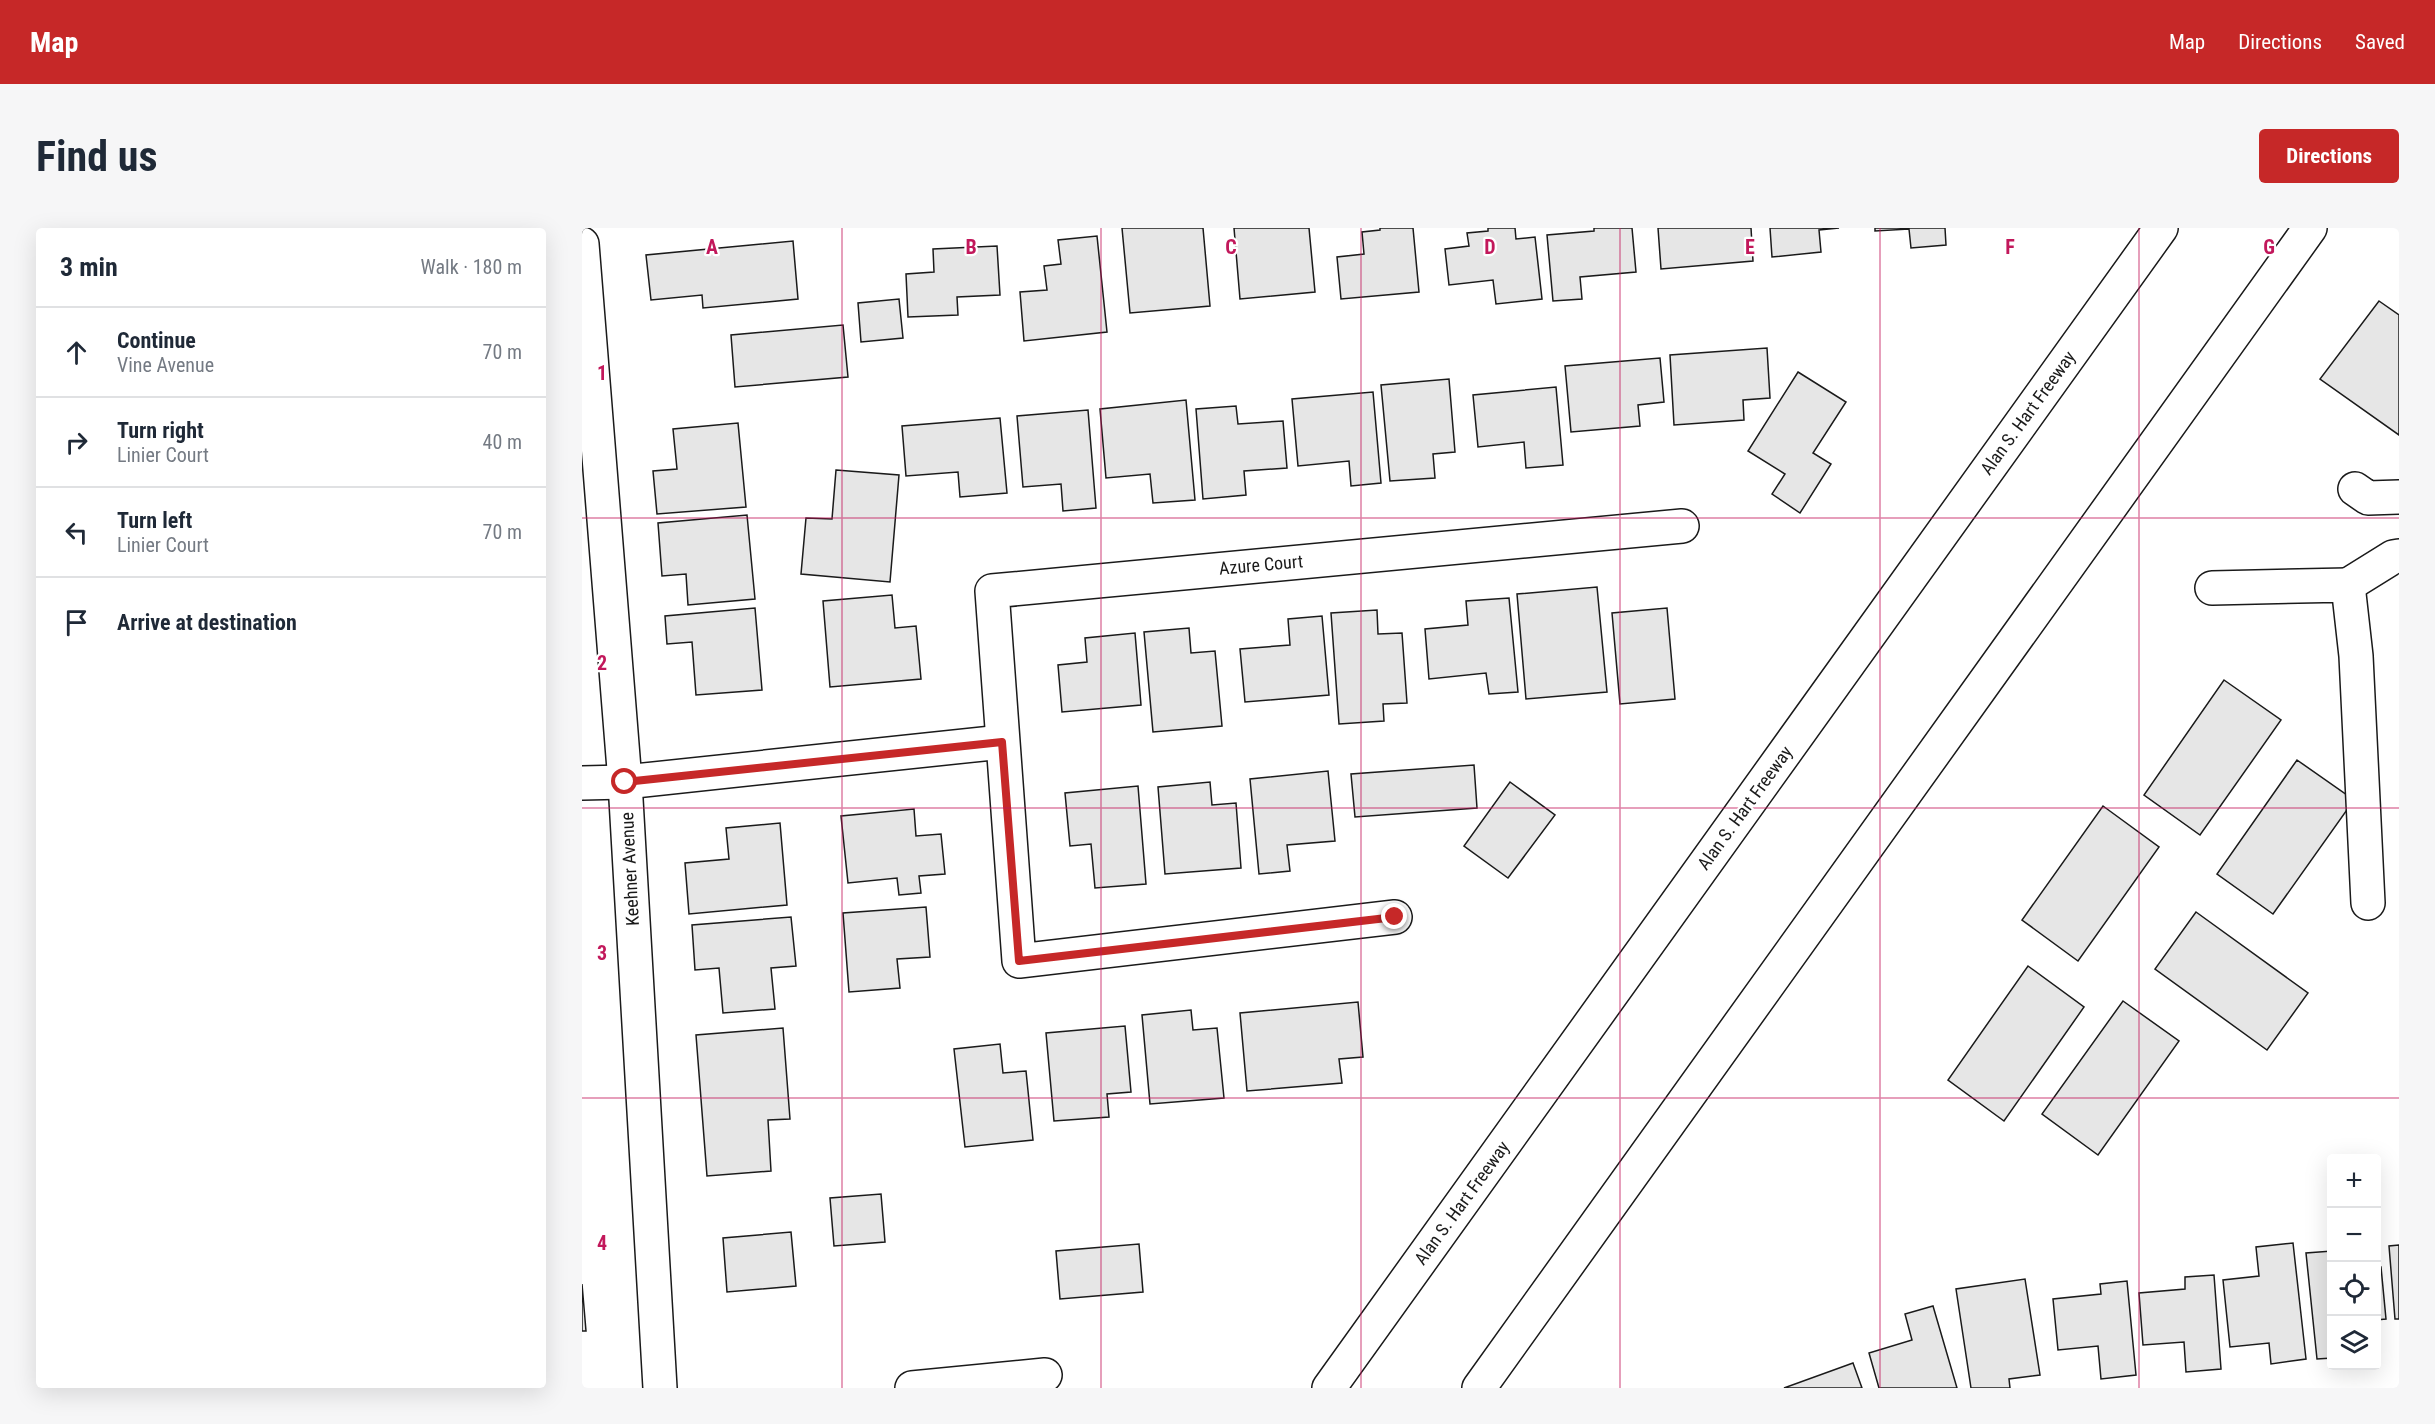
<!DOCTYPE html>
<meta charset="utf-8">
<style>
:root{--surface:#fff;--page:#f6f6f7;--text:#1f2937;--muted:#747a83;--line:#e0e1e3;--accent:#c62828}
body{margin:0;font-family:"Roboto Condensed",sans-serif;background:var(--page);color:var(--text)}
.controls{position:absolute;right:18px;bottom:18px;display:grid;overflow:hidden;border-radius:6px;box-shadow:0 6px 24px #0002}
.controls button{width:54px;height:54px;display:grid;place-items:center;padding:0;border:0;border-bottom:2px solid var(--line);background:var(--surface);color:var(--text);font:30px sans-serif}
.stop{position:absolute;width:18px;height:18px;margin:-14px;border:4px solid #c62828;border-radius:50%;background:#fff}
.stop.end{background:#c62828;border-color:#fff;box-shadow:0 2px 6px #0008}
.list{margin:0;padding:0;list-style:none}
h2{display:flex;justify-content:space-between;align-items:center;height:78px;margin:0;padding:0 24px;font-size:26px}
h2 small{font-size:20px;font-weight:400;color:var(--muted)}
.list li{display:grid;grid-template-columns:39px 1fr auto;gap:18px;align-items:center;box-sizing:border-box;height:90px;padding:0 24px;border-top:2px solid var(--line)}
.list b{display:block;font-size:22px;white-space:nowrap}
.list p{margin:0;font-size:20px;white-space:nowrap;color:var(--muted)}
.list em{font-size:20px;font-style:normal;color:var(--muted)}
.icon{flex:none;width:33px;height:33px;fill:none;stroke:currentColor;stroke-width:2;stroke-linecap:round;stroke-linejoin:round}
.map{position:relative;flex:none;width:1817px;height:1160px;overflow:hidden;border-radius:6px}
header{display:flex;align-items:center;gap:36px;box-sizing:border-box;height:84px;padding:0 30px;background:var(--accent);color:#fff}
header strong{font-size:28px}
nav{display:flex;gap:33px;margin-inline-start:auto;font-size:21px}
.intro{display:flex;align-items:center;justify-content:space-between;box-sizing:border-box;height:144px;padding:0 36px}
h1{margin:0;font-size:42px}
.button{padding:15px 27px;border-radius:6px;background:var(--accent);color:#fff;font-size:21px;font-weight:700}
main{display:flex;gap:36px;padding:0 36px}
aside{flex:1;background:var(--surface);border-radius:6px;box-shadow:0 6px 24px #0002}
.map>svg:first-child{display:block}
.building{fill:#e6e6e6;stroke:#1a1a1a;stroke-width:1.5}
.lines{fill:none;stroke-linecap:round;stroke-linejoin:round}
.minor-casing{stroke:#1a1a1a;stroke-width:36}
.highway-casing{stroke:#1a1a1a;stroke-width:36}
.minor{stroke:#fff;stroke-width:33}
.highway{stroke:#fff;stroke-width:33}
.route{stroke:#c62828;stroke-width:8}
.grid{fill:none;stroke:#c2185b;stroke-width:1.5;stroke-opacity:0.55}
.labels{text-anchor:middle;stroke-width:4.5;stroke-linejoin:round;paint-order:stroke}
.street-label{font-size:18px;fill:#1a1a1a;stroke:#fff}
.grid-label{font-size:20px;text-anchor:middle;font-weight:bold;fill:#c2185b;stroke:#fff;stroke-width:4.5;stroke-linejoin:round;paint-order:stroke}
</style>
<header>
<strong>Map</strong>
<nav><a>Map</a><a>Directions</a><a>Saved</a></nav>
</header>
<div class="intro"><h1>Find us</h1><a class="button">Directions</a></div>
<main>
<aside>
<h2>3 min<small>Walk · 180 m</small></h2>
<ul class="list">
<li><svg class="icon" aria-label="ahead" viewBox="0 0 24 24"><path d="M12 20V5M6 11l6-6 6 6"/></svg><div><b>Continue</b><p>Vine Avenue</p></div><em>70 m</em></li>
<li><svg class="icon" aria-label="right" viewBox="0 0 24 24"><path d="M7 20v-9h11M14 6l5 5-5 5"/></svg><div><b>Turn right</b><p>Linier Court</p></div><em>40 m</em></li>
<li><svg class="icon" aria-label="left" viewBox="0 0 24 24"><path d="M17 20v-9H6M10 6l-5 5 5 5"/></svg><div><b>Turn left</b><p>Linier Court</p></div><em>70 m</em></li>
<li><svg class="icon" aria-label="arrive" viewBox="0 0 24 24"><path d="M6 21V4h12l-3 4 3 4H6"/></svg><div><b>Arrive at destination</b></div></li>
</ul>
</aside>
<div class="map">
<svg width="1817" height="1160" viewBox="0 0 1817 1160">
<rect width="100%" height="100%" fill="#fff"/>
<g class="building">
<polygon points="540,0 621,0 628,78 548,85"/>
<polygon points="652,0 727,0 733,64 658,71"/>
<polygon points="798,0 831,0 837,64 759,71 755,29 782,26 780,4 798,2"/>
<polygon points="906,0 933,0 934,11 953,9 960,71 914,76 911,52 867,57 863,21 887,18 885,5 906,3"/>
<polygon points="1012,0 1050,0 1054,44 998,49 1000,71 971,73 965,7 1012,3"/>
<polygon points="1076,0 1169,0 1171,33 1079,41"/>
<polygon points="1188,0 1257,0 1237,2 1239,24 1190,29"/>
<polygon points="1293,0 1363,0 1364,17 1329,20 1327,1 1293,3"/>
<polygon points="515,8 525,104 442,113 438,64 465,62 462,38 479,36 476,12"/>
<polygon points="211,13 216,71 121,80 120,67 69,72 64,27"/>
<polygon points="415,18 418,67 375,69 376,87 326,89 324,46 352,44 351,21"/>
<polygon points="317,71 321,110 279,114 276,75"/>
<polygon points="1797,73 1817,87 1817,207 1738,151"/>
<polygon points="261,97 266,149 153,159 149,107"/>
<polygon points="1185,120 1188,170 1161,172 1162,192 1092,197 1088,127"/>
<polygon points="1078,130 1082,174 1056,177 1058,198 989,204 983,138"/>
<polygon points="1216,144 1264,174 1231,225 1249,236 1218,285 1190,266 1203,246 1166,223"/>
<polygon points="867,151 873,224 851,226 853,250 808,253 799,157"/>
<polygon points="974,159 981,237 944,240 942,214 896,219 891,167"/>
<polygon points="791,164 799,255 769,258 767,233 716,238 710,171"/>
<polygon points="604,172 613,272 571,275 568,246 524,250 518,181"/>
<polygon points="654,178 656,196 701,193 705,240 662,243 664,267 621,271 614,181"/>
<polygon points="506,182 514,280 481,283 479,256 441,259 435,188"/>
<polygon points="418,190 425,265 378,269 376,244 324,248 320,198"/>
<polygon points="156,195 164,279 75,286 71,243 95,241 91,201"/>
<polygon points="254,242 317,247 308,354 219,346 224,290 250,291"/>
<polygon points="165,287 173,371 106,377 104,346 80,348 76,295"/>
<polygon points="1015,359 1025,464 944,471 935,366"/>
<polygon points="310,367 313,400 334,398 339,451 248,459 241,373"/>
<polygon points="927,370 936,464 907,466 904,445 847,451 843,401 886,397 884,373"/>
<polygon points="173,380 180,462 114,467 110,414 85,416 83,388"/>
<polygon points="1085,380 1093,471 1038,476 1030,385"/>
<polygon points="795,382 796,406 820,405 825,475 801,476 802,493 757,496 749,385"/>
<polygon points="740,388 747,467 663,474 658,421 708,417 706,391"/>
<polygon points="607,400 609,425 633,423 640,498 571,504 562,404"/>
<polygon points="553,405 559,477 480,484 476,437 505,434 503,410"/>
<polygon points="1642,452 1699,492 1618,607 1562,567"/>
<polygon points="1715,532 1772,572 1691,686 1635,646"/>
<polygon points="892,537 895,580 773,589 769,546"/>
<polygon points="746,543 753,613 705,617 708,643 677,646 668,551"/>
<polygon points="628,554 630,577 654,575 659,640 583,646 576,559"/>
<polygon points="928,554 973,587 926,650 882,618"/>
<polygon points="556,558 564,656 513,660 509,616 488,618 483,565"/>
<polygon points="1521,578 1577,619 1496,733 1440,692"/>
<polygon points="332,581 334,608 359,606 363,646 337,648 339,665 317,667 315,650 266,655 259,588"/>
<polygon points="198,595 205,677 107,686 103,635 147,631 144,600"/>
<polygon points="344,679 348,729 315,731 318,760 267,764 261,685"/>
<polygon points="1614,684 1726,765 1685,822 1573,741"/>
<polygon points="209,689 214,738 189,740 193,781 141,785 137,740 113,742 110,697"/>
<polygon points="1446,738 1502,779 1422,893 1366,852"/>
<polygon points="1541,773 1597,813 1516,927 1460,886"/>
<polygon points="776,774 781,829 757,831 760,855 665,863 658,785"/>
<polygon points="609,782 611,802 635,800 642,870 568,876 560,787"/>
<polygon points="543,798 549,864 525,866 527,889 472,893 464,805"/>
<polygon points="201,800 208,891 186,892 189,943 125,948 114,807"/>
<polygon points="418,816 421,845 444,843 451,912 383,919 372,821"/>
<polygon points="299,966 303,1014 252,1018 248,970"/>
<polygon points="209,1004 214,1058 145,1064 141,1010"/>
<polygon points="1711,1015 1724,1131 1689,1136 1687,1115 1648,1119 1641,1052 1677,1048 1674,1019"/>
<polygon points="557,1016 561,1064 478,1071 474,1023"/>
<polygon points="1817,1017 1817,1091 1813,1091 1807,1018"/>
<polygon points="1750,1023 1750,1130 1735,1131 1724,1025"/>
<polygon points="1794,1039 1799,1039 1804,1091 1794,1092"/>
<polygon points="1632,1047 1639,1141 1604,1144 1602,1114 1561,1117 1557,1065 1603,1061 1603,1049"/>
<polygon points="1443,1051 1458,1147 1427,1151 1428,1160 1389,1160 1374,1061"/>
<polygon points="1545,1053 1554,1147 1519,1151 1516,1118 1476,1122 1471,1071 1519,1066 1518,1056"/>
<polygon points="0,1056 4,1103 0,1103"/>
<polygon points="1351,1078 1375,1160 1297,1160 1287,1125 1330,1112 1323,1086"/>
<polygon points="1271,1135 1280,1160 1202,1160"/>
</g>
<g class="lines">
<defs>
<g id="minor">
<polyline points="0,16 43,554 78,1160"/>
<polyline points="1773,261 1786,270 1817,269"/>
<polyline points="1766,357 1811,329 1817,328"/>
<polyline points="1630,360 1766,357 1774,428 1786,675"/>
<polyline points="0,555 43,554 420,514"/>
<polyline points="813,689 437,733 410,363 1100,298"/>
<polyline points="330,1160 463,1147"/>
</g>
<g id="highway">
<polyline points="747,1160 1579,0"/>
<polyline points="897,1160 1728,0"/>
</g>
</defs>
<use href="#minor" class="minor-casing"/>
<use href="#highway" class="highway-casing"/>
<use href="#minor" class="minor"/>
<use href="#highway" class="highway"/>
</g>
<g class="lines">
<polyline class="route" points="43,554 420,514 437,733 813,689"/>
</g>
<path class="grid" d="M260,0V1160M519,0V1160M779,0V1160M1038,0V1160M1298,0V1160M1557,0V1160M0,290H1817M0,580H1817M0,870H1817"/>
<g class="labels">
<g class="street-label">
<text transform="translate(1446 185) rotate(-54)" y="6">Alan S. Hart Freeway</text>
<text transform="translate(679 337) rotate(-5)" y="6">Azure Court</text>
<text transform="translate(1163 580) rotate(-54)" y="6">Alan S. Hart Freeway</text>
<text transform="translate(48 641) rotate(-93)" y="6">Keehner Avenue</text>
<text transform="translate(880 975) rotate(-54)" y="6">Alan S. Hart Freeway</text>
</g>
</g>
<g class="grid-label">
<text x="130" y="26">A</text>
<text x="389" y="26">B</text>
<text x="649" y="26">C</text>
<text x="908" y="26">D</text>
<text x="1168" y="26">E</text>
<text x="1428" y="26">F</text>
<text x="1687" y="26">G</text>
<text x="20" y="152">1</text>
<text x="20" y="442">2</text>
<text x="20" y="732">3</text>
<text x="20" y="1022">4</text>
</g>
</svg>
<div class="controls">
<button>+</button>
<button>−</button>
<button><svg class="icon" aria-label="locate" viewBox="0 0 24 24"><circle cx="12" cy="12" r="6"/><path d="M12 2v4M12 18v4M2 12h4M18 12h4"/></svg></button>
<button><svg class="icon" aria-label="layers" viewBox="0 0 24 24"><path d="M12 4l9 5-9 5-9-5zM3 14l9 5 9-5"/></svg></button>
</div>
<div class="stop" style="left:43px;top:554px"></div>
<div class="stop end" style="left:813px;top:689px"></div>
</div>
</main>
